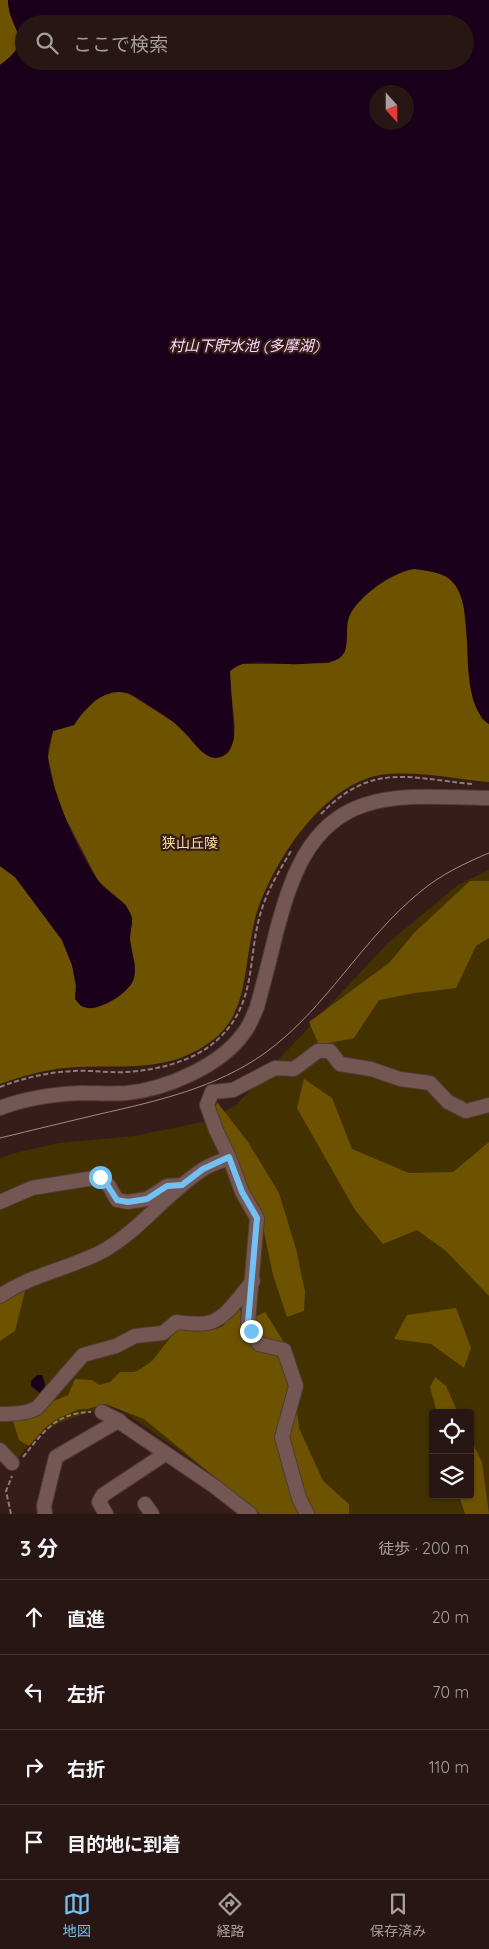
<!DOCTYPE html>
<html lang="ja">
<meta charset="utf-8">
<style>
:root{--surface:#281614;--page:#342322;--text:#f1f3f6;--muted:#a59fa0;--line:#443534;--accent:#72c1f5}
body{margin:0;font-family:Quicksand,"Noto Sans JP",sans-serif;background:var(--page);color:var(--text)}
.controls{position:absolute;right:15px;bottom:15px;display:grid;overflow:hidden;border-radius:5px;box-shadow:0 1px 4px #0004}
.controls button{width:45px;height:45px;display:grid;place-items:center;padding:0;border:0;border-bottom:1px solid var(--line);background:var(--surface);color:var(--text);font:25px sans-serif}
.compass{position:absolute;left:369px;top:85px;width:45px;height:45px;border-radius:50%;background:var(--surface);box-shadow:0 1px 4px #0004;rotate:159deg}
.stop{position:absolute;width:15px;height:15px;margin:-11px;border:4px solid #72c1f5;border-radius:50%;background:#fff}
.stop.end{background:#72c1f5;border-color:#fff;box-shadow:0 1px 5px #0008}
.list{margin:0;padding:0;list-style:none}
h2{display:flex;justify-content:space-between;align-items:center;height:65px;margin:0;padding:0 20px;font-size:21px}
h2 small{font-size:16px;font-weight:400;color:var(--muted)}
.list li{display:grid;grid-template-columns:32px 1fr auto;gap:15px;align-items:center;box-sizing:border-box;height:75px;padding:0 20px;border-top:1px solid var(--line)}
.list b{display:block;font-size:19px;white-space:nowrap}
.list em{font-size:16px;font-style:normal;color:var(--muted)}
.icon{flex:none;width:28px;height:28px;fill:none;stroke:currentColor;stroke-width:2;stroke-linecap:round;stroke-linejoin:round}
.map{position:relative;flex:none;width:489px;height:1514px;overflow:hidden}
.search{position:absolute;background:var(--surface);box-shadow:0 1px 4px #0004;left:15px;right:15px;top:15px;height:55px;display:flex;align-items:center;gap:12px;box-sizing:border-box;padding:0 18px;border-radius:28px;color:var(--muted);font-size:19px}
.sheet{height:365px;background:var(--surface)}
nav{display:flex;justify-content:space-around;align-items:center;box-sizing:border-box;height:70px;border-top:1px solid var(--line);background:var(--surface);font-size:14px;color:var(--muted)}
nav a{display:grid;justify-items:center;gap:2px}
nav .on{color:var(--accent)}
.map>svg:first-child{display:block}
.green{fill:#433200;fill-rule:evenodd}
.forest{fill:#6d5200}
.water{fill:#1b001b;fill-rule:evenodd}
.lines{fill:none;stroke-linecap:round;stroke-linejoin:round}
.minor-casing{stroke:#4f3b39;stroke-width:16}
.path{stroke:#907b78;stroke-width:2;stroke-dasharray:5 2.5;stroke-linecap:butt}
.minor{stroke:#745753;stroke-width:14}
.tram{stroke:#a08b88;stroke-width:1}
.route{stroke:#72c1f5;stroke-width:6}
.labels{text-anchor:middle;stroke-width:4.5;stroke-linejoin:round;paint-order:stroke}
.park-label{font-size:14px;fill:#fcdf9f;stroke:#361d1a}
.water-label{font-size:15px;font-style:italic;fill:#fad7f8;stroke:#361d1a}
</style>
<div class="map">
<svg width="489" height="1514" viewBox="0 0 489 1514">
<rect width="100%" height="100%" fill="#361d1a"/>
<path class="green" d="M489,870V1514H257L244,1500L173,1446L112,1404L59,1423L35,1437L16,1461L0,1443V1158L15,1153L59,1143L134,1136L207,1121L236,1105L388,943L458,885ZM433,1413H470V1495H433Z"/>
<g class="forest">
<path d="M0,0H8C9,32 37,39 0,65Z"/>
<path d="M414,569L433,572L449,577L460,590L464,609L469,663L481,718L489,724V782C453,779 416,770 380,775C324,785 277,857 259,906C255,916 253,928 251,939C244,974 245,1015 214,1039C171,1073 128,1065 77,1067C51,1068 25,1075 0,1084V866L15,877L62,940L72,965L76,986L75,999L130,986L134,978L135,966L130,939L132,918L126,905L98,881L65,817L55,789L48,757L53,731L74,725L80,716L97,698L117,691L128,693L175,723L201,750L217,758C222,756 228,755 230,750C241,730 228,694 230,671L240,664H291L329,663L345,652C346,641 345,627 349,617C359,594 391,574 414,569Z"/>
<polygon points="470,881 489,881 489,938 476,946 456,988 415,993 379,1000 354,1038 319,1045 309,1022 389,963 414,933"/>
<polygon points="304,1079 332,1098 352,1149 409,1173 453,1172 489,1142 489,1296 446,1251 417,1230 383,1244 355,1210 297,1108"/>
<polygon points="217,1102 248,1142 279,1193 296,1249 305,1291 304,1311 287,1317 273,1275 263,1227 212,1117"/>
<polygon points="25,1291 15,1331 0,1341 0,1303"/>
<path d="M236,1306L244,1315V1322L265,1312L290,1352L299,1428L323,1481L349,1504V1514H260L144,1419L105,1404L87,1409H79L59,1418L46,1427L29,1446L19,1440L12,1418L68,1395L75,1379L92,1380L99,1385L110,1382L120,1372H134L142,1368L152,1361L178,1328C190,1328 212,1333 223,1326C226,1324 233,1310 236,1306Z"/>
<polygon points="456,1308 471,1348 464,1368 431,1344 394,1339 407,1315"/>
<polygon points="435,1377 446,1386 458,1413 437,1413 430,1387"/>
<polygon points="470,1438 482,1462 489,1514 465,1514 459,1495 470,1495"/>
</g>
<g class="water">
<path d="M8,0H489V724C448,693 489,586 437,573C430,571 421,569 414,569C394,570 356,598 349,617C344,630 352,651 338,659C331,663 323,663 315,663C307,663 298,665 289,664C276,664 251,660 240,665C236,666 233,669 230,671L234,737C232,751 220,765 205,754C196,748 190,736 181,729C172,720 161,713 150,706C143,702 135,695 126,693C104,687 85,708 74,725L53,731C51,739 47,749 48,757C50,789 79,854 98,880C107,894 125,899 131,915C134,923 129,933 130,941C131,953 137,966 134,978C130,992 105,1007 92,1008C89,1009 84,1007 81,1006L75,999L76,986L72,965L62,940L15,877L0,866V65C37,39 9,32 8,0ZM24,24H465V61H24ZM376,92H406V122H376Z"/>
<path d="M37,1375H42C45,1383 47,1388 41,1394L31,1386V1381Z"/>
</g>
<g class="lines">
<defs>
<g id="minor">
<path d="M0,1108C26,1098 54,1094 82,1093C97,1093 112,1094 127,1093C166,1089 220,1066 243,1034C250,1026 253,1016 257,1007C264,982 270,958 276,933C290,881 307,824 364,805C403,792 448,798 489,798"/>
<polyline points="0,1202 32,1188 100,1177 109,1186 117,1200 128,1202 147,1199 167,1186 182,1185"/>
<path d="M0,1296C30,1275 68,1269 101,1252C140,1231 165,1194 202,1170C210,1164 221,1162 229,1157"/>
<polyline points="102,1412 120,1421"/>
<path d="M0,1414C13,1414 25,1414 37,1408L83,1355L116,1346L135,1336L163,1333L176,1322C186,1323 197,1325 207,1323C226,1320 241,1294 253,1281"/>
<polyline points="0,1450 12,1463"/>
<polyline points="145,1504 152,1514"/>
<polyline points="45,1514 44,1506 56,1457 118,1421 214,1486 250,1514"/>
<polyline points="106,1514 99,1502 103,1495 165,1454"/>
<polyline points="307,1514 299,1498 282,1437 296,1386 284,1350 259,1344 251,1331 248,1322 257,1218 242,1192 229,1157 216,1130 207,1105 212,1092 233,1090 275,1068 294,1069 318,1051 330,1051 340,1064 371,1069 400,1079 430,1083 448,1102 466,1111 489,1105"/>
</g>
</defs>
<use href="#minor" class="minor-casing"/>
<g class="path">
<path d="M321,814C372,762 408,778 472,784"/>
<path d="M0,1087C23,1078 49,1072 74,1071C92,1070 109,1073 127,1072C173,1069 220,1053 240,1009C253,981 251,949 259,919C265,894 278,873 291,851"/>
<path d="M23,1457C44,1431 56,1413 91,1412"/>
<polyline points="11,1514 6,1491 12,1476"/>
</g>
<use href="#minor" class="minor"/>
<path class="tram" d="M0,1138C33,1130 66,1122 100,1114C157,1101 216,1088 265,1053C326,1009 362,939 420,892C440,875 465,863 489,853"/>
</g>
<g class="lines">
<polyline class="route" points="100,1177 108,1186 117,1200 128,1202 147,1199 167,1186 182,1185 203,1169 229,1157 242,1192 257,1218 248,1322 251,1331"/>
</g>
<g class="labels">
<g class="park-label">
<text x="190" y="848">狭山丘陵</text>
</g>
<g class="water-label">
<text x="244" y="351">村山下貯水池 (多摩湖)</text>
</g>
</g>
</svg>
<div class="controls">
<button><svg class="icon" aria-label="locate" viewBox="0 0 24 24"><circle cx="12" cy="12" r="6"/><path d="M12 2v4M12 18v4M2 12h4M18 12h4"/></svg></button>
<button><svg class="icon" aria-label="layers" viewBox="0 0 24 24"><path d="M12 4l9 5-9 5-9-5zM3 14l9 5 9-5"/></svg></button>
</div>
<svg class="compass" viewBox="-18 -18 36 36"><path d="M0-13l5 13h-10z" fill="#e53935"/><path d="M0 13l5-13h-10z" fill="#a59fa0"/></svg>
<div class="stop" style="left:100px;top:1177px"></div>
<div class="stop end" style="left:251px;top:1331px"></div>
<div class="search"><svg class="icon" aria-label="search" viewBox="0 0 24 24"><circle cx="10" cy="10" r="6"/><path d="M15 15l6 6"/></svg>ここで検索</div>
</div>
<section class="sheet">
<h2>3 分<small>徒歩 · 200 m</small></h2>
<ul class="list">
<li><svg class="icon" aria-label="ahead" viewBox="0 0 24 24"><path d="M12 20V5M6 11l6-6 6 6"/></svg><div><b>直進</b></div><em>20 m</em></li>
<li><svg class="icon" aria-label="left" viewBox="0 0 24 24"><path d="M17 20v-9H6M10 6l-5 5 5 5"/></svg><div><b>左折</b></div><em>70 m</em></li>
<li><svg class="icon" aria-label="right" viewBox="0 0 24 24"><path d="M7 20v-9h11M14 6l5 5-5 5"/></svg><div><b>右折</b></div><em>110 m</em></li>
<li><svg class="icon" aria-label="arrive" viewBox="0 0 24 24"><path d="M6 21V4h12l-3 4 3 4H6"/></svg><div><b>目的地に到着</b></div></li>
</ul>
</section>
<nav>
<a class="on"><svg class="icon" aria-label="map" viewBox="0 0 24 24"><path d="M3 6l6-2 6 2 6-2v14l-6 2-6-2-6 2zM9 4v14M15 6v14"/></svg>地図</a>
<a><svg class="icon" aria-label="directions" viewBox="0 0 24 24"><path d="M12 3l9 9-9 9-9-9zM9 14v-3h6M13 9l2 2-2 2"/></svg>経路</a>
<a><svg class="icon" aria-label="saved" viewBox="0 0 24 24"><path d="M7 4h10v16l-5-4-5 4z"/></svg>保存済み</a>
</nav>
